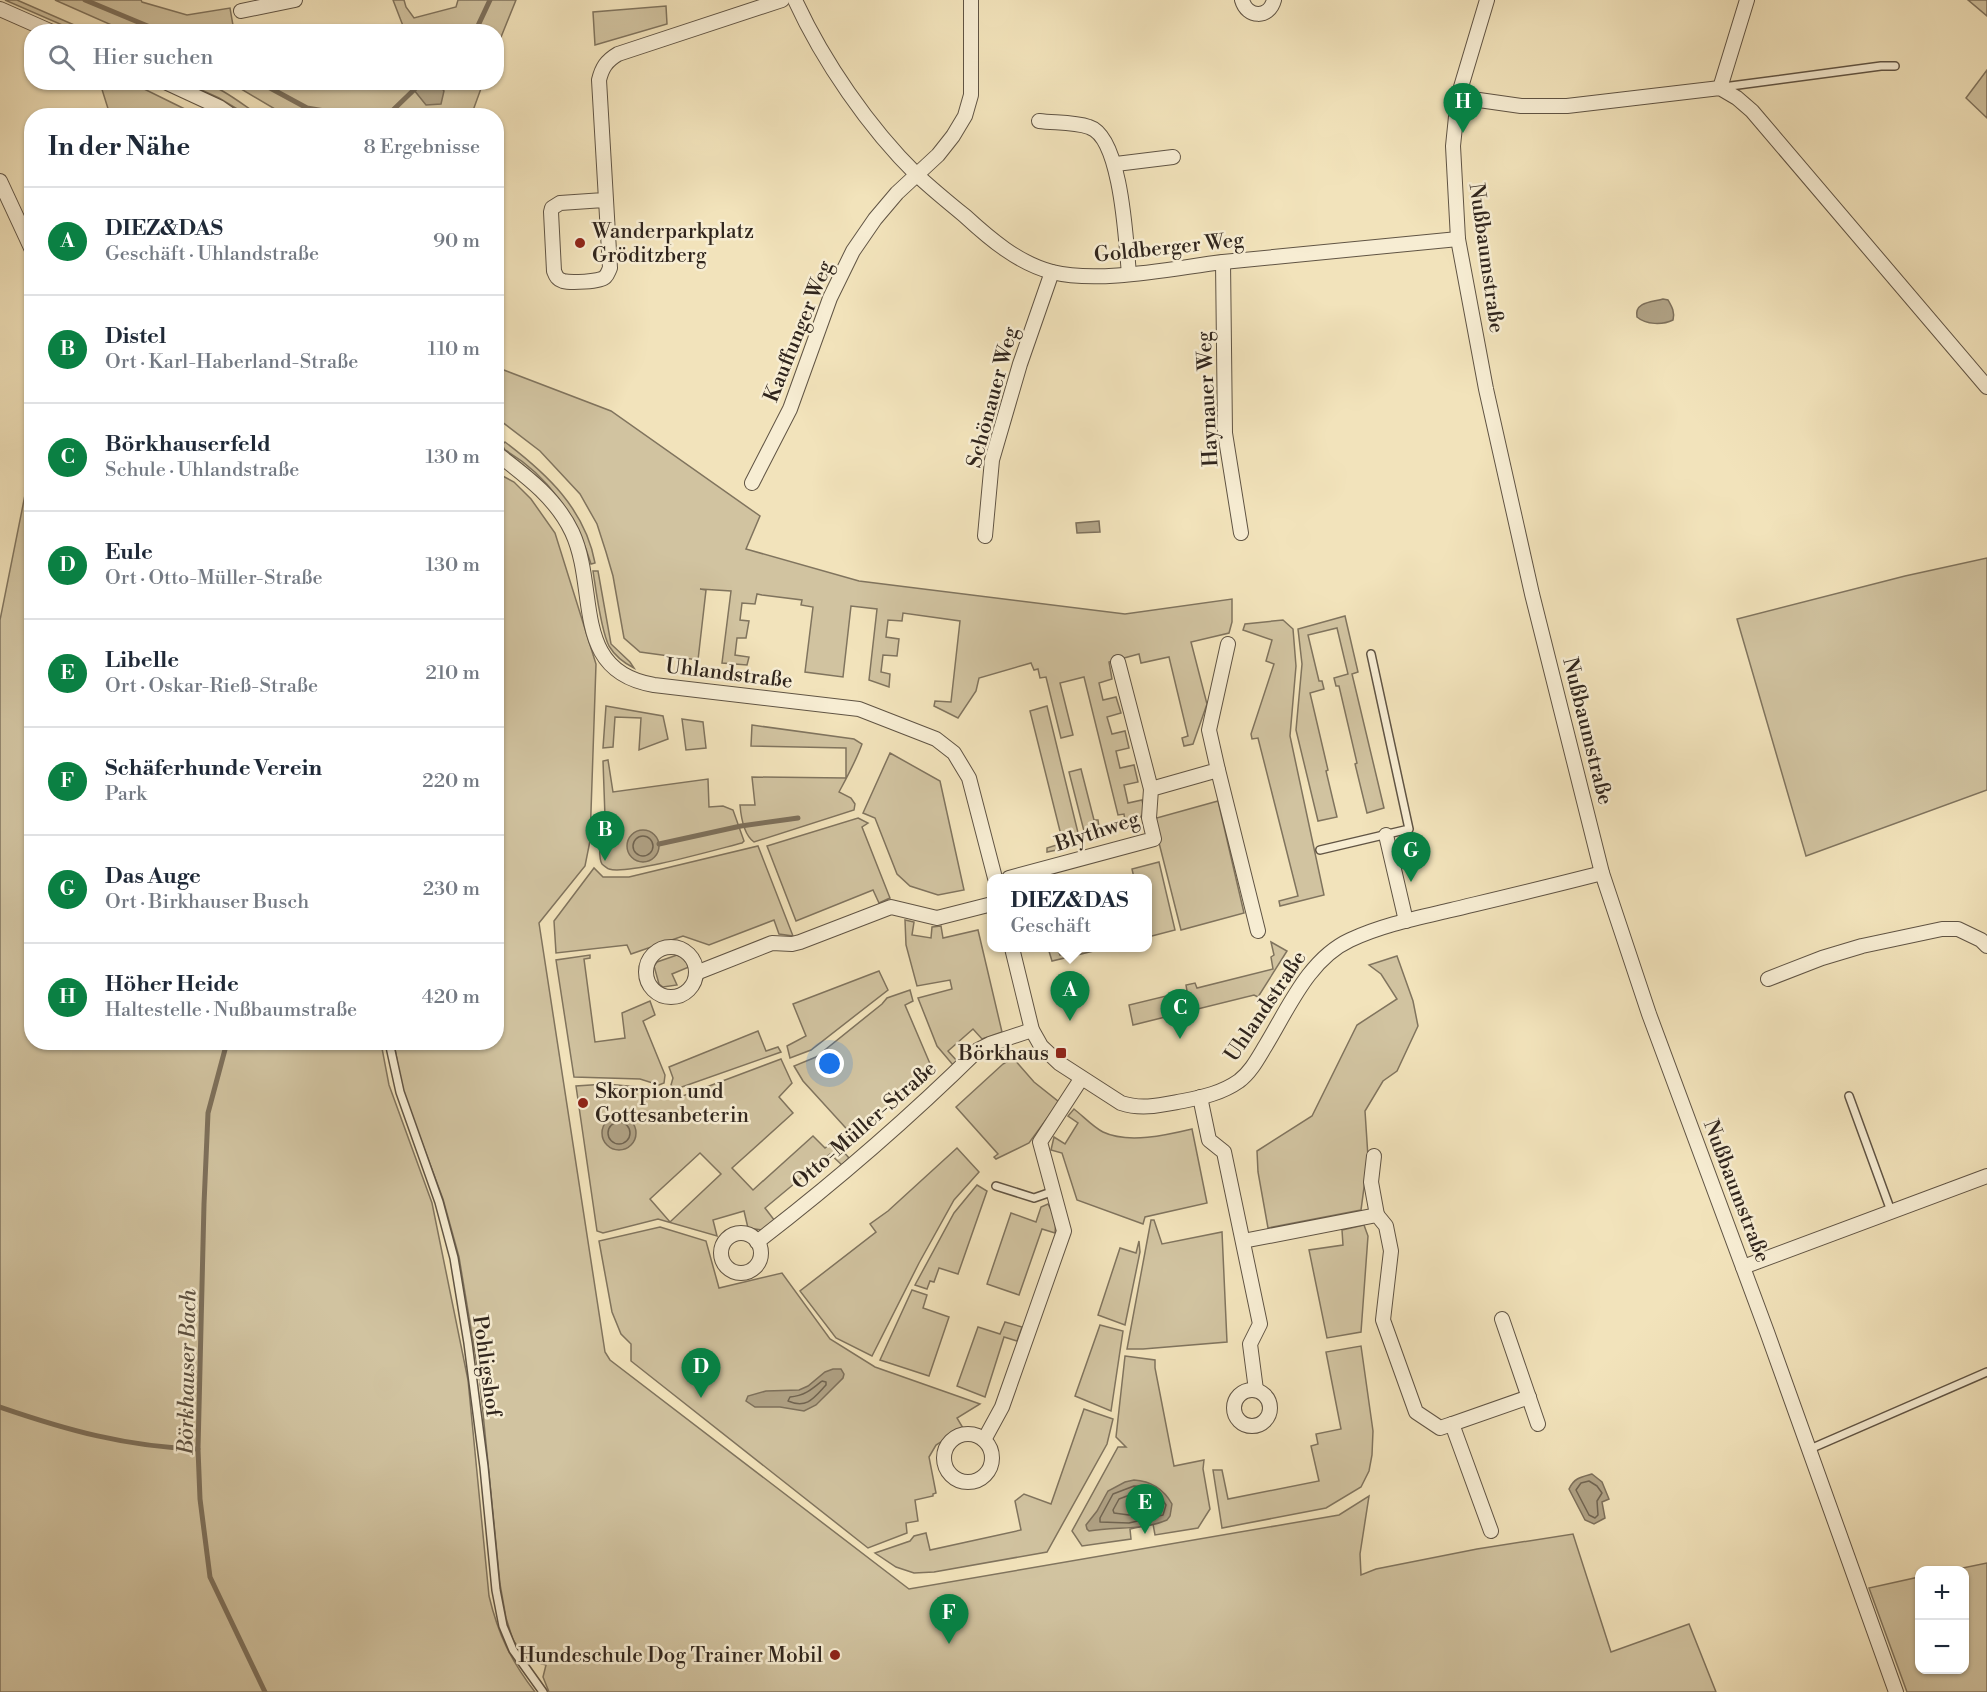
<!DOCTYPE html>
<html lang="de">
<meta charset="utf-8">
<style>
:root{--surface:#fff;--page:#f6f6f7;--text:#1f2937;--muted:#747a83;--line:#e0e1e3;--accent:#0b8043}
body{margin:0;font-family:"Libre Bodoni",serif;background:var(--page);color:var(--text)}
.controls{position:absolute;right:18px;bottom:18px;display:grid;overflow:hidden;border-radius:12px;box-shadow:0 2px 4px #0004}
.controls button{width:54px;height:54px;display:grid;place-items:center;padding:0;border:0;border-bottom:2px solid var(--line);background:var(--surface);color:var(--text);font:30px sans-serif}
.you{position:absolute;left:830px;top:1064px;width:21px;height:21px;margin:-15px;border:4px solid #fff;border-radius:50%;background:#1a73e8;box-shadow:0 0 0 9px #1a73e833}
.badge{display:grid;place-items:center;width:39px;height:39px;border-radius:50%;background:var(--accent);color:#fff;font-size:20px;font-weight:700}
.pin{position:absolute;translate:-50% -50px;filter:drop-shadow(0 2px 3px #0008)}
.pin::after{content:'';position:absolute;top:32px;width:21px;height:18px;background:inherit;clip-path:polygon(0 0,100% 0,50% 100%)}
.popup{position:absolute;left:987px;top:874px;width:165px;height:78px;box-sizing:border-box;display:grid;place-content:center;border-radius:12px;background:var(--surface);filter:drop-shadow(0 2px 4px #0005);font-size:20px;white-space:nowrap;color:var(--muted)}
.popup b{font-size:22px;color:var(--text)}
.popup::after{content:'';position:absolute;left:50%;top:100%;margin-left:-12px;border:12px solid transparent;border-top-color:var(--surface)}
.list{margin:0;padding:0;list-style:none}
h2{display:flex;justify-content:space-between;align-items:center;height:78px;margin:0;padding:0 24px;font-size:26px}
h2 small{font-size:20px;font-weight:400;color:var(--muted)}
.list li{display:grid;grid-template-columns:39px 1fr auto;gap:18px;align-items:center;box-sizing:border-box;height:108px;padding:0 24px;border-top:2px solid var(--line)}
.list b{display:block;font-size:22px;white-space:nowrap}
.list p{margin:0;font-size:20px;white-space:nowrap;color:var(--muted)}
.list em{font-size:20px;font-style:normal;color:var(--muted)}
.icon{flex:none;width:33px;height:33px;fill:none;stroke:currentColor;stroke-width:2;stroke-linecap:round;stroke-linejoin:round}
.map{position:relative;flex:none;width:1987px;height:1692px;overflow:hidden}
.search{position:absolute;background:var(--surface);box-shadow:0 2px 4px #0004;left:24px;top:24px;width:480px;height:66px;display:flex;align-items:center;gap:15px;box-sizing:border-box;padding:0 21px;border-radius:24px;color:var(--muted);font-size:22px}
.panel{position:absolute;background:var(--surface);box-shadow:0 2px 4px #0004;left:24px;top:108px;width:480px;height:942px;border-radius:24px}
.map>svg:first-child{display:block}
.green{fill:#d1c3a0;stroke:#80745e;stroke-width:1.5;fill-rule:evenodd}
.water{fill:#b0a285;stroke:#7d705b;stroke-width:1.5}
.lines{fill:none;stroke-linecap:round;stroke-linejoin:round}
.shore{stroke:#706451;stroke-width:1.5}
.stream{stroke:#7d705b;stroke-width:5}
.lane-casing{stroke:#605444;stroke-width:10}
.street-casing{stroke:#605444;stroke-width:16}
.lane{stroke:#f7edd3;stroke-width:7}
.street{stroke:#f7edd3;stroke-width:14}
.poi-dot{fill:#8f2418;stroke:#f7edd3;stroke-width:2}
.labels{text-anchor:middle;stroke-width:5;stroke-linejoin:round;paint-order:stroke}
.poi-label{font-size:21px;fill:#30251d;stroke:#f7edd3;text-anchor:start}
.street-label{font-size:21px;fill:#30251d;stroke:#f7edd3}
.water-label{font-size:22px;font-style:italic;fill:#5d5141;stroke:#f7edd3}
</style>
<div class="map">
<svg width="1987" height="1692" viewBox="0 0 1987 1692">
<rect width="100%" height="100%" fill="#f2e3bb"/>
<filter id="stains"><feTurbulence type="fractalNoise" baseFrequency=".00333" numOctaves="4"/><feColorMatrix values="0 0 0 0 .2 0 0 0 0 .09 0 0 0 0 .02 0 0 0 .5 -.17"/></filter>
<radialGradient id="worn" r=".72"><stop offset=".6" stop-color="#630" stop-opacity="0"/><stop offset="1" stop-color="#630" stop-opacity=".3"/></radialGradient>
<g class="green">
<polygon points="5,0 17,0 88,31 76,31"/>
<polygon points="55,0 141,0 142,2 187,15 230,8 234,31 125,31"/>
<polygon points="393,0 404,0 406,7 414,18 456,7 458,0 516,0 497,47 496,32 405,31"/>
<polygon points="1968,0 1987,0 1987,16"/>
<polygon points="666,6 667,24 595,45 593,12"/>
<polygon points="1987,70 1987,118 1966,98"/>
<polygon points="288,82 365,88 373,82 483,83 471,116 285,115 231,83"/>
<polygon points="100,83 132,83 197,115 110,115"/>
<path d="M186,83C191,83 196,82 201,82C220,86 243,105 259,115H247L219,98Z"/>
<polygon points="496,367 611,411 760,516 746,549 859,581 1125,614 1232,599 1232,622 1229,633 1191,642 1207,704 1193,744 1184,746 1182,738 1188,736 1169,657 1141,663 1139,654 1109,662 1112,679 1099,683 1103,700 1116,697 1121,713 1107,717 1112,734 1125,731 1129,748 1116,751 1120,768 1134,765 1138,782 1124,785 1128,803 1142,800 1145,813 1140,817 1125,821 1124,814 1118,815 1084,677 1060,683 1073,735 1061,738 1046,677 1040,678 1038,669 1034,670 1031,663 979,678 976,691 958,718 934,706 935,701 951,702 960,621 903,613 902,621 888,620 886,637 899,639 897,656 883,655 881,672 890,674 889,687 869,680 877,609 851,606 843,677 805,672 813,607 801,605 802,600 762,595 757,594 755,604 742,603 740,620 749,621 746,638 737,638 735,655 749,657 747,665 722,663 731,591 700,589 706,590 698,660 640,652 624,638 613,576 606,552 597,524 580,494 540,451 497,418"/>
<path d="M505,442C547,474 585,509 595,563L591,564C577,517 548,475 505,450L502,445Z"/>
<path d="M31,465L32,1042L381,1043L389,1085L432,1203L468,1380L489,1596C498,1634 511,1661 535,1692H0V620Z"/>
<polygon points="497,473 514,482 531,499 555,533 596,664 590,841 585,866 539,923 605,1352 610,1360 909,1589 1339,1515 1369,1496 1360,1554 1361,1575 1376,1569 1477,1549 1573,1534 1611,1652 1689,1624 1716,1692 549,1692 543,1677 546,1665 532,1661 524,1656 513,1640 506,1618 500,1584 480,1383 459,1257 443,1199 402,1089 394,1043 496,1042"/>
<polygon points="1987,558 1987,790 1806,856 1737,619 1905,576"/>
<path d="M593,571H598L611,644L630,662L634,668C624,663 615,656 609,646C601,631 596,590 593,571Z"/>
<polygon points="1345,616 1358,672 1352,674 1384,808 1367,813 1355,764 1357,763 1339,686 1336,686 1334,678 1348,674 1337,628 1308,635 1319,681 1322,681 1324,689 1310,693 1328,770 1326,771 1337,817 1318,821 1296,730 1302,664 1298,629"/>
<polygon points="1283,620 1293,629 1296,666 1290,736 1324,895 1280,906 1279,901 1298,896 1258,738 1252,739 1251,734 1274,664 1266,661 1272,640 1243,630 1245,624"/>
<polygon points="606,706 663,716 668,739 639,750 641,718 615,717 613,747 603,748"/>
<polygon points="1047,706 1081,845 1047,852 1047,848 1063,843 1030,711"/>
<polygon points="682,719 703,722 706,748 686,750"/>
<path d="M752,725L854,739L862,744C856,761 847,777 839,792L851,798L855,804L854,810L754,842C744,835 741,817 740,805H755L752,777L846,778V748L751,746Z"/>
<polygon points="890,753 940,781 964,890 938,895 910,886 897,874 875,818 863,813"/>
<path d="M608,760L613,792L708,779L709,807L723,806L733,810L744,841L742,843C718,849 628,875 609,869C608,869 603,865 602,864C597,858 601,828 601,818L605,817L603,761Z"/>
<polygon points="1081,769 1094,820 1098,820 1099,827 1084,831 1069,772"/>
<polygon points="1218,801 1244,913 1181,930 1153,819"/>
<polygon points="858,818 868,823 862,827 890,898 879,903 873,890 796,921 767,846"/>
<polygon points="758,846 793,936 779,934 774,920 709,945 683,936 631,954 627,945 556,953 554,921 594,868 603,877 629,877"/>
<polygon points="1159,862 1175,930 1148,937 1148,878 1134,878 1132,869"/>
<polygon points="905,920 914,922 912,935 931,938 932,927 941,926 943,938 978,930 1002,1032 982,1039 973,1029 948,1051 957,1061 953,1065 937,1046 918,998 952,989 950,980 917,986 906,945"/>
<polygon points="1271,942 1287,951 1258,997 1254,995 1133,1025 1129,1005 1187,991 1186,985 1195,983 1197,988 1273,969 1271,957 1274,955"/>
<polygon points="1048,948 1057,948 1060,955 1087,948 1106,948 1052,961"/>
<polygon points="590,955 590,958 584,959 595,1042 625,1038 622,1013 650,1001 655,1015 643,1021 665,1075 664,1083 659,1085 640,1079 574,1077 556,960"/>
<polygon points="677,955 691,961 689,967 672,974 677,985 663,987 659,984 654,966 657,962"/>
<polygon points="1397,956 1413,1001 1418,1026 1397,1071 1383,1081 1365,1111 1368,1157 1361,1210 1268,1228 1258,1172 1257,1151 1312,1116 1357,1025 1397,999 1381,974 1369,965"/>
<polygon points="879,971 888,990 811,1050 790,1058 787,1046 806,1036 793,1004"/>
<polygon points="910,990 913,1001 905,1005 931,1066 854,1137 803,1081 794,1066 816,1057 882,1004 887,998"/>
<polygon points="758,1031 766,1051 778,1047 781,1052 679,1088 674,1088 671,1085 673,1078 669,1067"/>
<polygon points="1013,1058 1034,1082 1059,1102 1029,1143 996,1159 994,1157 998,1154 956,1107 1003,1064"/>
<path d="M781,1059L792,1083L779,1097L793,1113L732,1168L753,1190L813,1136L825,1148L834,1141L849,1158L842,1165L830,1154L765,1208L775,1221L762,1230L748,1228L744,1211L713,1220L717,1236L658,1219L603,1233L597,1231L576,1086L606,1084L639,1087L680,1097ZM700,1153L721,1174L670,1222L650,1199Z"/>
<path d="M1074,1109C1083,1116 1093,1127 1103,1132C1128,1144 1167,1135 1192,1129L1207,1203L1145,1217L1143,1224L1077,1200L1062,1153L1051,1150L1054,1137L1065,1144L1078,1123L1068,1116Z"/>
<polygon points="957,1148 979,1172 954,1200 919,1263 872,1356 836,1338 800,1291 876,1232 870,1224 888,1211"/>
<polygon points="977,1185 987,1191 958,1274 939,1268 934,1282 930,1281 927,1289 915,1285 954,1213"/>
<polygon points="1048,1204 1056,1219 1055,1233 1042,1229 1019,1295 987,1284 1011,1213 1036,1222 1041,1207"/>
<polygon points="1151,1220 1154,1220 1162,1244 1222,1232 1227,1342 1143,1349 1127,1349"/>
<polygon points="1364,1225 1368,1236 1361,1332 1327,1338 1309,1250 1343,1245 1342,1230"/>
<polygon points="660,1227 706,1241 719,1288 782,1273 830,1339 875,1367 980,1404 957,1418 963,1428 936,1445 929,1457 936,1493 933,1494 933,1496 915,1500 918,1521 906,1523 907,1533 868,1548 631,1361 631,1344 621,1334 612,1312 599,1241"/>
<polygon points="1139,1241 1140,1252 1125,1325 1098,1315 1120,1248 1136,1253"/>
<polygon points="912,1290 927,1295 923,1308 949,1317 929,1376 880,1360"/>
<polygon points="1005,1322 1022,1327 1017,1341 1004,1337 985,1397 957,1386 978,1327 1000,1334"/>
<polygon points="1100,1325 1123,1331 1111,1411 1075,1396"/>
<polygon points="1361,1346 1373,1431 1372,1455 1369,1471 1361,1487 1326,1508 1222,1528 1213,1470 1222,1470 1228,1499 1319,1481 1311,1446 1318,1444 1316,1434 1341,1429 1326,1352"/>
<polygon points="1125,1356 1155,1360 1155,1368 1174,1466 1204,1460 1203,1469 1210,1509 1198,1528 1155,1535 1153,1524 1130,1529 1131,1539 1082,1546 1072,1531 1118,1447 1126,1447 1116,1437"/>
<polygon points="1084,1409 1113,1419 1107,1444 1047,1552 934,1572 914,1573 896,1567 875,1553 910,1541 914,1536 926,1533 930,1550 1021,1530 1015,1501 1024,1494 1051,1504"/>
<polygon points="1987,1563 1987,1692 1907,1692 1869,1588 1919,1577 1920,1670 1964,1670 1964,1570 1953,1570"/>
</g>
<g class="water">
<polygon points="437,82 444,91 441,104 426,105 414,90 422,83"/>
<path d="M1663,299L1668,300C1672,307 1675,312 1673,320C1663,325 1646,325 1637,317C1634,302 1652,302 1663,299Z"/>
<polygon points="1099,521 1100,532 1077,533 1076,523"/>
<circle cx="643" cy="846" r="16"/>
<circle cx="619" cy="1133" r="17"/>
<polygon points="833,1369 841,1369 844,1374 843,1378 816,1405 804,1411 780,1407 755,1407 746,1401 748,1396 766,1391 799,1390 808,1386 825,1372"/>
<path d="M1592,1474L1602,1482L1609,1499L1602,1502L1605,1518L1594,1524L1585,1520L1569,1489C1574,1478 1581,1477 1592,1474Z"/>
<path d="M1134,1480C1151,1481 1163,1488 1172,1504L1170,1516L1167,1520C1142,1531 1115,1526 1089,1531L1087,1529L1086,1525L1097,1511L1108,1491L1125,1482Z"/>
</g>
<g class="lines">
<g class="shore">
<circle cx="643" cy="846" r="10"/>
<circle cx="619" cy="1133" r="11"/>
<path d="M822,1381L826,1382V1385C814,1398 807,1409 788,1401L790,1397C804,1396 811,1390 822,1381Z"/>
<polygon points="1589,1481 1597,1486 1602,1493 1597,1501 1598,1515 1595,1518 1589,1515 1576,1490 1581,1483"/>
<path d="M1134,1486C1148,1486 1159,1493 1166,1505L1163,1515L1129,1523L1100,1522V1518L1113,1494Z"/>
<path d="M1135,1493C1145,1494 1153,1498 1158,1506L1157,1509L1129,1515L1114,1513L1113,1510L1119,1499Z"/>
</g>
<g class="stream">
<polyline points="85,0 162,32"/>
<polyline points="475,32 490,0"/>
<polyline points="259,82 307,108 354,116"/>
<polyline points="380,116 392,111 422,82"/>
<polyline points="659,844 741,826 798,818"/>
<polyline points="227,1042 208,1113 204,1204 198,1449 200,1499 210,1577 265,1692"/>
<path d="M0,1407C67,1430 127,1447 198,1449"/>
</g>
<defs>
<g id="lane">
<polyline points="1723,87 1881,66 1895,66"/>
<polyline points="1320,850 1409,829 1371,654"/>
<polyline points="389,1042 400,1092 439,1202 454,1258 468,1343 484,1467 496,1590 503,1626 513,1650 543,1692"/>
<polyline points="1849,1096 1891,1211"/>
<polyline points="996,1186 1034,1198 1054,1191"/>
<polyline points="1810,1449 1987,1372"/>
</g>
<g id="street">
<path d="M795,0C823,61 869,128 917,175C932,189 949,203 965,216C990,239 1018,263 1052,272C1100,284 1173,268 1223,262C1302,254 1380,246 1458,239"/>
<path d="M1242,0C1247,18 1269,19 1274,0"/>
<polyline points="1487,0 1458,97 1453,146 1458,239 1486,389 1532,594 1602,873 1649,1014 1767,1332 1896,1692"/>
<polyline points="0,9 52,32"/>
<polyline points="241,11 295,0"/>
<polyline points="165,82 219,107 232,116"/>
<polyline points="1720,88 1747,0"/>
<polyline points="1458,97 1521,106 1567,106 1720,88 1737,98 1752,111 1987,387"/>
<path d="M1039,121C1055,123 1074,122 1089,127C1122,137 1126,244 1129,274"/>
<polyline points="1116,164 1173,157"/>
<polyline points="0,181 32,250"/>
<path d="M604,200L560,203L552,208L551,212L554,271C556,276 557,279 563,281C570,283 600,282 605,277C608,274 608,272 610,268L599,80C602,68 606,61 618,54L782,0"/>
<polyline points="1223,262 1225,433 1241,533"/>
<path d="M496,453C526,476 556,498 572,532C599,590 570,671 654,685L859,709L936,739L954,753L969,778L995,878"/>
<polyline points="752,483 790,409 830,298 853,251 875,219 897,193 938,155 953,136 965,116 971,95 971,0"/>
<polyline points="985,536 992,460 1020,364 1052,272"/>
<polyline points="1118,662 1151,789"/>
<polyline points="1218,770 1258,931"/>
<polyline points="1386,835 1406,921"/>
<polyline points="1009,878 1154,839 1149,818 1151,789 1218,770 1209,730 1228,644"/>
<circle cx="671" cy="972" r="25"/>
<path d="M1012,948L1032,1030L1041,1046L1059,1063L1121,1103C1142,1110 1161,1105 1183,1101C1203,1097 1222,1093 1239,1081C1251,1072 1258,1058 1266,1045C1289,1007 1309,959 1350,940C1382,925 1417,918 1451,910C1501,898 1552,886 1602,873"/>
<polyline points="696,973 772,943 792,944 800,942 891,907 937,918 992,904"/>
<polyline points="1768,979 1822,958 1862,946 1942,929 1958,929 1981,940 1987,946"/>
<polyline points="1200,1097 1209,1140 1224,1152 1260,1324 1250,1344 1256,1390"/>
<polyline points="1374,1156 1371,1182 1377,1215"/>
<circle cx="741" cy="1253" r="20"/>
<polyline points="1243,1241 1377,1215 1386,1226 1391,1251 1383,1320 1416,1412 1440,1428 1452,1424 1491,1531"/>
<path d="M757,1242C835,1182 908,1119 978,1050L990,1044L1032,1030"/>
<polyline points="1743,1267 1987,1176"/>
<polyline points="1502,1319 1538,1424"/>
<circle cx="1252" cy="1408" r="18"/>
<polyline points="1452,1424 1529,1397"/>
<circle cx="968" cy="1458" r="24"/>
<polyline points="984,1440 1002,1407 1064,1231 1040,1142 1081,1079"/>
</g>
</defs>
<use href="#lane" class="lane-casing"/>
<use href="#street" class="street-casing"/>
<use href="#lane" class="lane"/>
<use href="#street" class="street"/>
</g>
<g class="poi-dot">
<circle cx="580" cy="243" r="6"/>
<rect x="1055" y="1047" width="12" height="12" rx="3"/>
<circle cx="583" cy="1103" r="6"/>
<circle cx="835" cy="1655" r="6"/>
</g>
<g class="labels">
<g class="poi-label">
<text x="592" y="238">Wanderparkplatz<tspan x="592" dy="24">Gröditzberg</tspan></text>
<text x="1049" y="1060" text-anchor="end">Börkhaus</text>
<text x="595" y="1098">Skorpion und<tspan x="595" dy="24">Gottesanbeterin</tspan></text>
<text x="823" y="1662" text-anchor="end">Hundeschule Dog Trainer Mobil</text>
</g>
<g class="street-label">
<text transform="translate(1169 247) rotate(-6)" y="7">Goldberger Weg</text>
<text transform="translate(1487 258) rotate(82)" y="7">Nußbaumstraße</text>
<text transform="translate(798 331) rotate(-68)" y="7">Kauffunger Weg</text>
<text transform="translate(992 397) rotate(-75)" y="7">Schönauer Weg</text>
<text transform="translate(1207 399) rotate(-93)" y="7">Haynauer Weg</text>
<text transform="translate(729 673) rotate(7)" y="7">Uhlandstraße</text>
<text transform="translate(1588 731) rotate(76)" y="7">Nußbaumstraße</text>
<text transform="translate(1097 831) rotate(-18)" y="7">Blythweg</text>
<text transform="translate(1265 1006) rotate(-56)" y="7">Uhlandstraße</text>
<text transform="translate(864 1125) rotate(-41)" y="7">Otto-Müller-Straße</text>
<text transform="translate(1737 1191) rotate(69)" y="7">Nußbaumstraße</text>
<text transform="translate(487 1366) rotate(82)" y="7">Pohligshof</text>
</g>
<g class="water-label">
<text transform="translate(186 1372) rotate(-89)" y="8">Börkhauser Bach</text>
</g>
</g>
<rect width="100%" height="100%" filter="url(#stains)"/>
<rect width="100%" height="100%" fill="url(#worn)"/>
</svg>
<div class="controls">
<button>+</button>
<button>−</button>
</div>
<div class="you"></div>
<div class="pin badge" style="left:1070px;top:1021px">A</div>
<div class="popup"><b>DIEZ&amp;DAS</b>Geschäft</div>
<div class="pin badge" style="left:605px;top:861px">B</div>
<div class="pin badge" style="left:1180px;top:1039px">C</div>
<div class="pin badge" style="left:701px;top:1398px">D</div>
<div class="pin badge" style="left:1145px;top:1534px">E</div>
<div class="pin badge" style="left:949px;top:1644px">F</div>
<div class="pin badge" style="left:1411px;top:882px">G</div>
<div class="pin badge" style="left:1463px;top:133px">H</div>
<div class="search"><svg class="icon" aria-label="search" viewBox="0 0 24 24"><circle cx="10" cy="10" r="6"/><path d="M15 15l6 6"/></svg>Hier suchen</div>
<section class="panel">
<h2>In der Nähe<small>8 Ergebnisse</small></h2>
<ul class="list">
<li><span class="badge">A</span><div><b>DIEZ&amp;DAS</b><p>Geschäft · Uhlandstraße</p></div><em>90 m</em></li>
<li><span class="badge">B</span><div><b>Distel</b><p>Ort · Karl-Haberland-Straße</p></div><em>110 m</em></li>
<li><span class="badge">C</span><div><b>Börkhauserfeld</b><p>Schule · Uhlandstraße</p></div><em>130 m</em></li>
<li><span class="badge">D</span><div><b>Eule</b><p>Ort · Otto-Müller-Straße</p></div><em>130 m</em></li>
<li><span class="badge">E</span><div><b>Libelle</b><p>Ort · Oskar-Rieß-Straße</p></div><em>210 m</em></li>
<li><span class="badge">F</span><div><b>Schäferhunde Verein</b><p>Park</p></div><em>220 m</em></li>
<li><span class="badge">G</span><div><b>Das Auge</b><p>Ort · Birkhauser Busch</p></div><em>230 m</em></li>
<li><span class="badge">H</span><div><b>Höher Heide</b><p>Haltestelle · Nußbaumstraße</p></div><em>420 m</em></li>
</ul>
</section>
</div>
